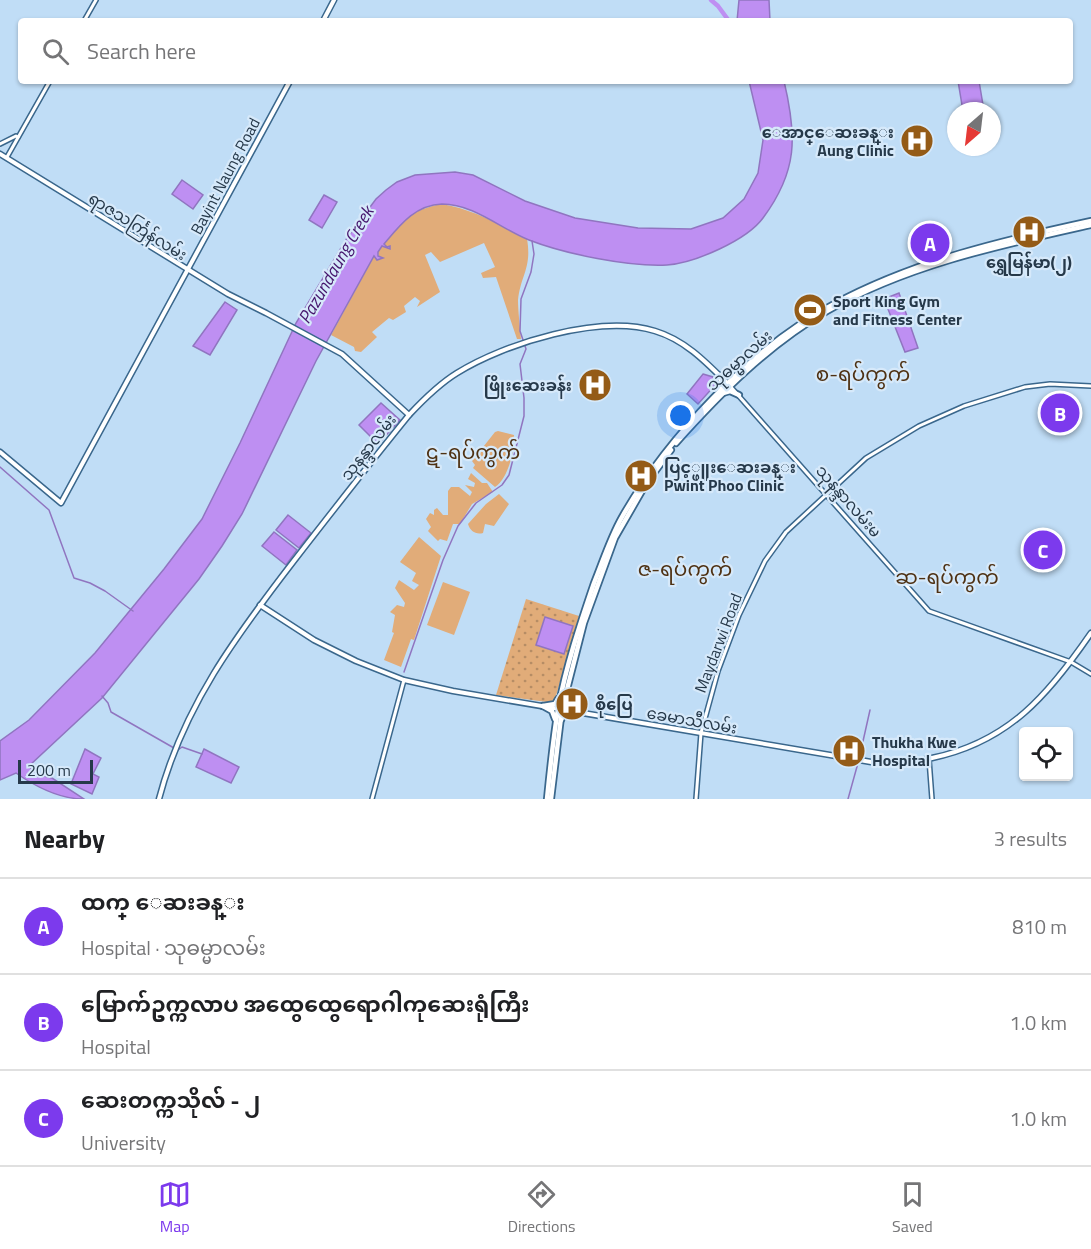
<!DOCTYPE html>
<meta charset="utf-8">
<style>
:root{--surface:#fff;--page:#f6f6f6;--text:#202124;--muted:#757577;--line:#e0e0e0;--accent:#7c3aed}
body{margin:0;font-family:"Titillium Web","Noto Sans Myanmar",sans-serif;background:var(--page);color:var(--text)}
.controls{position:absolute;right:18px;bottom:18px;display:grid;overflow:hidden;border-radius:6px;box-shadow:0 2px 4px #0004}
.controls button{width:54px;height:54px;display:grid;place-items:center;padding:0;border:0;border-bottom:2px solid var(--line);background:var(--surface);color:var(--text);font:30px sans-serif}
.compass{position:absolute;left:947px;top:102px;width:54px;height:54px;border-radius:50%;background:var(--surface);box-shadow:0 2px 4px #0004;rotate:208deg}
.scale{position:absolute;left:18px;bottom:15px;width:75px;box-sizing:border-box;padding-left:6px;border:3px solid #26394a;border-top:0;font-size:16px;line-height:21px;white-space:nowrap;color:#26394a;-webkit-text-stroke:4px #d6e9fa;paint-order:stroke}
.you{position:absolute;left:681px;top:416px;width:21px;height:21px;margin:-15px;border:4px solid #fff;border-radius:50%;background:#1a73e8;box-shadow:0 0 0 9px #1a73e833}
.badge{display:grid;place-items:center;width:39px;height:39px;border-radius:50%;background:var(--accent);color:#fff;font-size:20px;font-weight:700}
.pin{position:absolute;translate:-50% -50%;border:3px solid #fff;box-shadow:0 2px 6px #0006}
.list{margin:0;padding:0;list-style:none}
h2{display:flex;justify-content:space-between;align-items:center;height:78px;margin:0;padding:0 24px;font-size:26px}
h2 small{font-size:20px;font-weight:400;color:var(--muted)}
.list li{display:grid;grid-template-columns:39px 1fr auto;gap:18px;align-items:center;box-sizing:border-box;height:96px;padding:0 24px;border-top:2px solid var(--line)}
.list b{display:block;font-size:22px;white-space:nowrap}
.list p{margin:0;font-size:20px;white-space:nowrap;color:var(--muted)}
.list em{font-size:20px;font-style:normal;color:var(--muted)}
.icon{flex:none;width:33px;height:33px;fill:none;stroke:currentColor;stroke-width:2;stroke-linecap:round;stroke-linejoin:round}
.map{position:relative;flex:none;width:1091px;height:799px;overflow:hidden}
.search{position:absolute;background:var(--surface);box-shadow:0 2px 4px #0004;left:18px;right:18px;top:18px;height:66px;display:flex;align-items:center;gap:15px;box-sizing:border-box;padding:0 21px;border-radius:6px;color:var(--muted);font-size:22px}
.sheet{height:366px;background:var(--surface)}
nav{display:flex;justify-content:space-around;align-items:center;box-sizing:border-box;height:84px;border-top:2px solid var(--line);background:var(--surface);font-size:16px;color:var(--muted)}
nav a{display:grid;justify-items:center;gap:3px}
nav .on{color:var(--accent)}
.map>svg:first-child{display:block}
.grass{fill:url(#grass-dots)}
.garden{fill:#e1ac79}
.water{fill:#be8ff2;stroke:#9075c0;stroke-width:1.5}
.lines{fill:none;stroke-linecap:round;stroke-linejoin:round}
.stream{stroke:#9075c0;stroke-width:1.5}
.river{stroke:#be8ff2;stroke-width:4.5}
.tertiary-casing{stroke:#3a678c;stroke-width:6}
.secondary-casing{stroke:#3a678c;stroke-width:7}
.primary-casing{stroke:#3a678c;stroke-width:8}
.tertiary{stroke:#fff;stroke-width:3}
.secondary{stroke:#fff;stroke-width:4}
.primary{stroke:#fff;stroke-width:4.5}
.labels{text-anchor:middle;stroke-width:4.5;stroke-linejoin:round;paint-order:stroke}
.poi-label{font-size:16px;font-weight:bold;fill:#26394a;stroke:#d6e9fa;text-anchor:start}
.street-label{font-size:16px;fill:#26394a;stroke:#d6e9fa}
.water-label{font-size:18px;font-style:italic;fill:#46166d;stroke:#d6e9fa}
.quarter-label{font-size:20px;fill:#4e3113;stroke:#d6e9fa}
</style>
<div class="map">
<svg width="1091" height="799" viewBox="0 0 1091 799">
<defs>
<pattern id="grass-dots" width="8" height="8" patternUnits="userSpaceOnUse" patternTransform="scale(1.5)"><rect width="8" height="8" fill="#e1ac79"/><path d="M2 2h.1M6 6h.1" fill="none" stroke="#b68d65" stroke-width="1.8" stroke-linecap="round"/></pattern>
</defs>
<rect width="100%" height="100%" fill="#c0ddf6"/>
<polygon class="grass" points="526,599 579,616 554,703 496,695"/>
<g class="garden">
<path d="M441,204C473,209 499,224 527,239C532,268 521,274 518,300C518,309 520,329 521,339H517L496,277L483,278L481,273L495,267L484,243L440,262L431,252L425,255L440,292L417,307L420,301L415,297L404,306L406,312L393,320L389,318L372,332L377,337L361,352L355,351L354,347L331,335L374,256L377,260L383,258L379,257L378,252L382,246L387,247L384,244C404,219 409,211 441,204Z"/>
<path d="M498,431L514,435C515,450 508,479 495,487L473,468L475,465L472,461L495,432Z"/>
<polygon points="471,473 482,483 487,483 493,492 472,504 460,524 453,524 447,541 440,539 438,541 428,531 431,527 426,519 430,513 434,515 434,510 437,508 443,515 448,515 448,491 451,487 459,487 470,496 472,492 465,485 474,487 475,483 468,479"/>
<path d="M499,494L509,504L494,526L485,524L483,533C476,535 470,531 468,524L486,504Z"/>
<polygon points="419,537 441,556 414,640 411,639 401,667 384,660 394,633 392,632 395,615 390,612 397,605 404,607 405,603 395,588 399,580 414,590 419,585 412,581 416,573 400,562"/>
<polygon points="443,582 470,592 454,635 427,625"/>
</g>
<g class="water">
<polygon points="739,0 769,0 770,21 737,21"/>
<path d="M749,81H784C797,136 798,171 763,218C747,240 695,263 667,265C629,267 565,254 529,240C501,229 474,204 442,204C415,205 400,225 384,244L387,247L390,246V249L382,246L378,252V256L383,258L377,260L374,256L316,361L242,514L222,546L199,579L102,698L29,766L36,774L52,778L84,799C60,799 36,787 16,773L0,780V741L29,720L95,653L164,569L202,519L240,443L296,323L347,238L376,199L386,190L397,182L415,175L455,172L473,175L525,201L575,218L638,228L691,229L723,218L744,199L758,173L763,140Z"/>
<polygon points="958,81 979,81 984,111 963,111"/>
<polygon points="182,180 203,195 193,209 172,194"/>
<polygon points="324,195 337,202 322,228 309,220"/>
<polygon points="899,293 918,348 905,352 884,299"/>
<polygon points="225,302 237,310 210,355 193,346"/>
<polygon points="703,374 713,377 717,383 698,404 687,394"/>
<polygon points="381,403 400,420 378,444 359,425"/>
<polygon points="288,515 311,533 299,548 276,530"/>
<polygon points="274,532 297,550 286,565 262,546"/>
<polygon points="545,617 573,626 564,654 536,645"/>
<polygon points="85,749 101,758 93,774 99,777 92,794 71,784"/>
<polygon points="204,749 239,767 231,783 196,767"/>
</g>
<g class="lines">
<g class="stream">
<polyline points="0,467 49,510 74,578 90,583 105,591 133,611"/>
<polyline points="404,672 443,560 458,526 476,503 502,485 509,475 524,416 524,398 520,364 526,349 520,331 521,299 531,272 534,254 532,241"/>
<polyline points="102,696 108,703 111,712 174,748"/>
<polyline points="178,750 182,747 202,754"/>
<polyline points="859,759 870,710"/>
<polyline points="848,799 858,763"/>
</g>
<polyline class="river" points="711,0 718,6 729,21"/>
<defs>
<g id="tertiary">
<polyline points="84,21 96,0"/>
<polyline points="0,144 16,136 18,137"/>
<polyline points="7,157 50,81"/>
<polyline points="730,386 929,611 1071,662 1091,674"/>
<polyline points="929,759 932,799"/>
<polyline points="372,799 404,680"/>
<polyline points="696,799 701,733 718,671 739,615 765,561 786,532 866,458 919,426 964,406 1025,387 1050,384 1091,386"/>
</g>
<g id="secondary">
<polyline points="323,21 334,0"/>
<polyline points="0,154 228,294 266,313 342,354 409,415"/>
<polyline points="0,452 61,503 290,81"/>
<path d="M260,605L314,640L356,661L404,680L453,691L877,763C895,762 914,762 932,758C1009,742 1049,694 1091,633"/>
<path d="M159,799C183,707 236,636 293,562C331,513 370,463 409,415C424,399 439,384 457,373C505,343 600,314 655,331C685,340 706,362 728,384"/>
</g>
<g id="primary">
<polyline points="720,390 721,381 719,375 726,377 733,376"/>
<polyline points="723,393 730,391 739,395"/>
<path d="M676,443C720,394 768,345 827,311C907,265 1002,245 1091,225"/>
<polyline points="543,706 552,711 555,719"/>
<polyline points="543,706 555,704 558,699"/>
<polyline points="561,720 563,716 573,712 567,708 565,700"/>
<path d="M547,799C550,769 553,739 558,709C566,666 580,624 594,583C603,561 610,538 622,517C647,473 678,434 713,398C748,362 788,328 834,304C914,261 1003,240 1091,221"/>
<polyline points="551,799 562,709 584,623 615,538 646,484 671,450"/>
</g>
</defs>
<use href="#tertiary" class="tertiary-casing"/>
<use href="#secondary" class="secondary-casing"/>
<use href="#primary" class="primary-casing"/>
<use href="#tertiary" class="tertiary"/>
<use href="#secondary" class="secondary"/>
<use href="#primary" class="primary"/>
</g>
<defs>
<symbol id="hospital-disc" viewBox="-11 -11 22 22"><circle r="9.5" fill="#945b17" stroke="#d6e9fa"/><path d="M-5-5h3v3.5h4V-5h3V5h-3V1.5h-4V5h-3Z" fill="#fff"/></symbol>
<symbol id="stadium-disc" viewBox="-11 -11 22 22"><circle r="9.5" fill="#945b17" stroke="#d6e9fa"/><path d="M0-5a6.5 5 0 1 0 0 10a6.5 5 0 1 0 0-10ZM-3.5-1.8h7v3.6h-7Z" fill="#fff"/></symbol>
</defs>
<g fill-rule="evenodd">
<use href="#hospital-disc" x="898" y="122" width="38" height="38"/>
<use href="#hospital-disc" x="1010" y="213" width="38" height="38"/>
<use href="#stadium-disc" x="791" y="291" width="38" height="38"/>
<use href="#hospital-disc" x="576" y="366" width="38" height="38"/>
<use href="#hospital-disc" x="622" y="457" width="38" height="38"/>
<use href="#hospital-disc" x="553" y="685" width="38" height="38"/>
<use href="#hospital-disc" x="830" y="732" width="38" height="38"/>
</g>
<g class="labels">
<g class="poi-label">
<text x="894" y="138" text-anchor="end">ေအာင္ေဆးခန္း<tspan x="894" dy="18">Aung Clinic</tspan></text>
<text x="1029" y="268" text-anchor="middle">ရွှေမြန်မာ(၂)</text>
<text x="833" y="307">Sport King Gym<tspan x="833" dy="18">and Fitness Center</tspan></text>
<text x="572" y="391" text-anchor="end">ဖြိုးဆေးခန်း</text>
<text x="664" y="473">ပြင့္ဖူးေဆးခန္း<tspan x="664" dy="18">Pwint Phoo Clinic</tspan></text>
<text x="595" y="710">စိုပြေ</text>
<text x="872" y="748">Thukha Kwe<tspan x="872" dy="18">Hospital</tspan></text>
</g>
<g class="street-label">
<text transform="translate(225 176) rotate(-62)" y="6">Bayint Naung Road</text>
<text transform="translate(138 226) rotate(32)" y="6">ရာဇသင်္ကြန်လမ်း</text>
<text transform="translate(739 360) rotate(-42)" y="6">သုဓမ္မာလမ်း</text>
<text transform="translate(368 447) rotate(-52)" y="6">သုနန္ဒာလမ်း</text>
<text transform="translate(849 501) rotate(49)" y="6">သုနန္ဒာလမ်းမ</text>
<text transform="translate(718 643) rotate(-69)" y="6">Maydarwi Road</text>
<text transform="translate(692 720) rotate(10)" y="6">ခေမာသီလမ်း</text>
</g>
<g class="water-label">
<text transform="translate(336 265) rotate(-60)" y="6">Pazundaung Creek</text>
</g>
<g class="quarter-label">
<text x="863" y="381">စ-ရပ်ကွက်</text>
<text x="473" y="459">ဋ-ရပ်ကွက်</text>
<text x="685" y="576">ဇ-ရပ်ကွက်</text>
<text x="947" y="584">ဆ-ရပ်ကွက်</text>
</g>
</g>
</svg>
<div class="controls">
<button><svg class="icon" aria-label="locate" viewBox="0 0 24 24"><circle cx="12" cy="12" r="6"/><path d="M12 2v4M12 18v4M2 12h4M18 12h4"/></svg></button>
</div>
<svg class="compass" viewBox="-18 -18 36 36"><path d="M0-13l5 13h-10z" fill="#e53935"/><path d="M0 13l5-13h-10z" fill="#757577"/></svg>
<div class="scale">200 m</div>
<div class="you"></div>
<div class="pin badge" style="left:930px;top:243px">A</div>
<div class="pin badge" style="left:1060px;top:413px">B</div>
<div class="pin badge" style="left:1043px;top:550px">C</div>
<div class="search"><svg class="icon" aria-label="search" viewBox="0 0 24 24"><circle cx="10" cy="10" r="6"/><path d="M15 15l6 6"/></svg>Search here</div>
</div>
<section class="sheet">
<h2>Nearby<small>3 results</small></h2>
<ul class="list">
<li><span class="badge">A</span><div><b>ထက္ ေဆးခန္း</b><p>Hospital · သုဓမ္မာလမ်း</p></div><em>810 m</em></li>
<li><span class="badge">B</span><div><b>မြောက်ဥက္ကလာပ အထွေထွေရောဂါကုဆေးရုံကြီး</b><p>Hospital</p></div><em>1.0 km</em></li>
<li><span class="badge">C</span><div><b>ဆေးတက္ကသိုလ် - ၂</b><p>University</p></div><em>1.0 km</em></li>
</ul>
</section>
<nav>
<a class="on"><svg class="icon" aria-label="map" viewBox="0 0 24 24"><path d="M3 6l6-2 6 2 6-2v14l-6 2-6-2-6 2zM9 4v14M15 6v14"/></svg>Map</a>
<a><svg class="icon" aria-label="directions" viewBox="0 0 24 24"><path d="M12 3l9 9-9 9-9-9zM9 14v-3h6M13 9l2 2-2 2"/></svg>Directions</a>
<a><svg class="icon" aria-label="saved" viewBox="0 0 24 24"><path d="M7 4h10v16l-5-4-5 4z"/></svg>Saved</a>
</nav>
